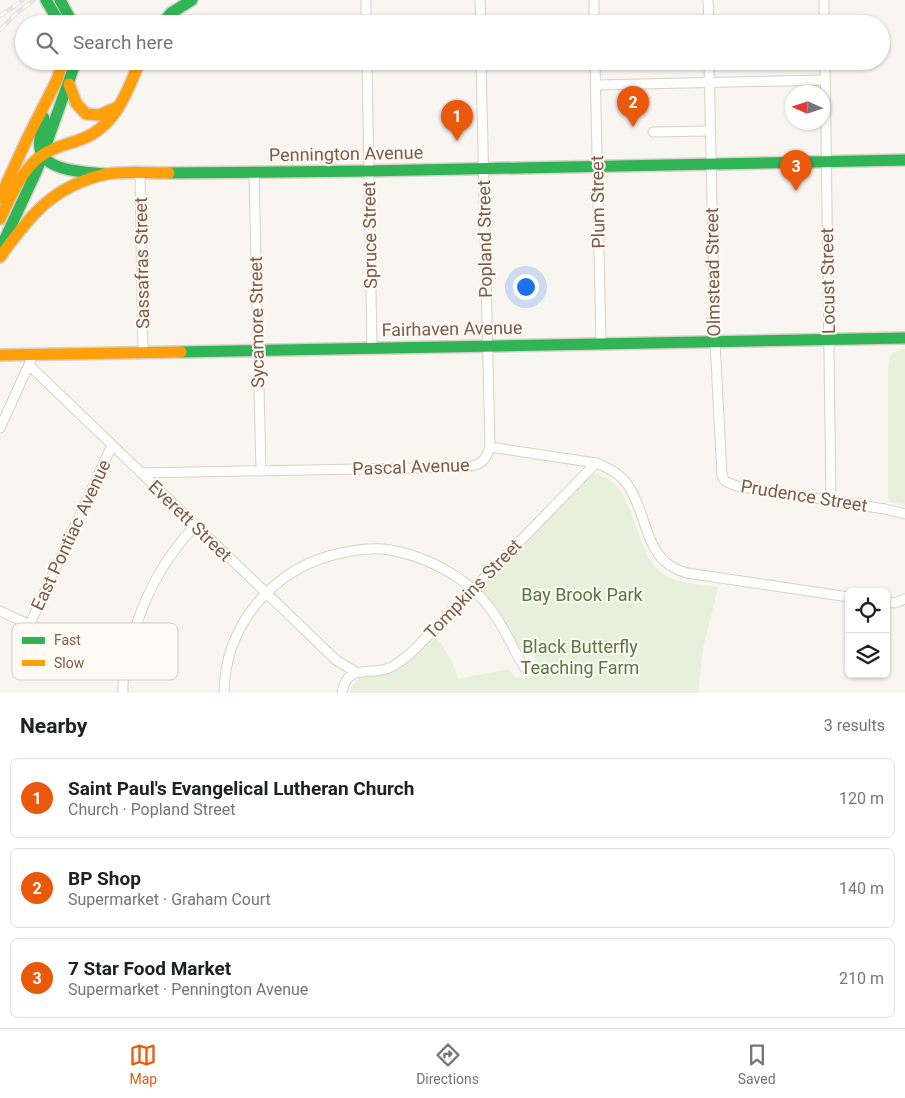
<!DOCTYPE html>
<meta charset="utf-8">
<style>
:root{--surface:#fff;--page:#f6f6f6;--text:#202124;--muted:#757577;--line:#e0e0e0;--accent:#ea580c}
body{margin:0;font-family:Roboto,sans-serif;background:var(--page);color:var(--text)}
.controls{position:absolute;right:15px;bottom:15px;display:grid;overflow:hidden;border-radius:8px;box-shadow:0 1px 4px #0004}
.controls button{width:45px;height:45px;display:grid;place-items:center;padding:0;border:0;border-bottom:1px solid var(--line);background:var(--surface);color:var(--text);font:25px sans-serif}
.compass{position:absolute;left:785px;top:85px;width:45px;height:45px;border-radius:50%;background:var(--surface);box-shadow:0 1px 4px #0004;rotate:273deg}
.you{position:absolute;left:525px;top:286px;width:18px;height:18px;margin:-12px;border:4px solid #fff;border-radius:50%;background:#1a73e8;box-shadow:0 0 0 8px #1a73e833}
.badge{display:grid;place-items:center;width:32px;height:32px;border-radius:50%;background:var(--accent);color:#fff;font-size:16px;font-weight:700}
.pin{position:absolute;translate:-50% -41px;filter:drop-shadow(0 1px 2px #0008)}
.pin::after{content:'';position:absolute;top:26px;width:18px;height:15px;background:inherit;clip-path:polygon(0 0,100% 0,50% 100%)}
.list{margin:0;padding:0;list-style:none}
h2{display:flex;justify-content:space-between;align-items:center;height:65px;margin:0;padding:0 20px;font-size:21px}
h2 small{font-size:16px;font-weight:400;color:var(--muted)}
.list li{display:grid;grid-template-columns:32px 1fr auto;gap:15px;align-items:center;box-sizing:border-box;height:80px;margin:0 10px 10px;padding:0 10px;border:1px solid var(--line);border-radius:8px}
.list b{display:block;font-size:19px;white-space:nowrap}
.list p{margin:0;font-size:16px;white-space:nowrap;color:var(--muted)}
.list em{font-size:16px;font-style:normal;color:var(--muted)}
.icon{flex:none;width:28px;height:28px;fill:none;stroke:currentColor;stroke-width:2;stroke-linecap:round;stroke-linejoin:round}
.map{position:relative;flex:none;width:905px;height:693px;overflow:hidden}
.search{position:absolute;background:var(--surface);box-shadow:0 1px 4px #0004;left:15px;right:15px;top:15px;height:55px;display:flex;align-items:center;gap:12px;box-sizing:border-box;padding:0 18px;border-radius:28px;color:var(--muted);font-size:19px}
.sheet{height:335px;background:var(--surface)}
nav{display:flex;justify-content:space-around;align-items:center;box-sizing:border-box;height:70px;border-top:1px solid var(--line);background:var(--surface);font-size:14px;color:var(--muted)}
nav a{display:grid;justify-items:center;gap:2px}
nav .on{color:var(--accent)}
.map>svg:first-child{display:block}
.green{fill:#e7f0db}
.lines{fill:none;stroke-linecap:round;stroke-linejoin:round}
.street-casing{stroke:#d7d1cb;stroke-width:11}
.fast-casing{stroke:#d9d2cb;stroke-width:14}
.slow-casing{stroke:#d9d2cb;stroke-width:14}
.street{stroke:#fefefd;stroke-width:9}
.fast{stroke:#30b455;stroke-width:11}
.slow{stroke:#ff9f0a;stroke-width:11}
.rail-casing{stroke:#e6e3e7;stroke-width:4.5}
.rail{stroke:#fffaf3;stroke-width:2.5;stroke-dasharray:8;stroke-linecap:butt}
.labels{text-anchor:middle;stroke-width:4;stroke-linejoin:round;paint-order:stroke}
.street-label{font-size:18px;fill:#7a5c4d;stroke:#fffaf3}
.park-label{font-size:18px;fill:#537a41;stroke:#fffaf3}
.key{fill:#fffaf3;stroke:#d7cbc1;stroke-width:1}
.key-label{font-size:14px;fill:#7a5c4d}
</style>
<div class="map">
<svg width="905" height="693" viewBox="0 0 905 693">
<rect width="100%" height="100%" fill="#f9f5f0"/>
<g class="green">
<polygon points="904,349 905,350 905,505 890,502 888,499 888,366 890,356 895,352"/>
<path d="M592,473C645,483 626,561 673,579C687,584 704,585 718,587L703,648L698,693H350C356,666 382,680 400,667L434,633L452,661L458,679L509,669C515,680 523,680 534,675L536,669L534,656C509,642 513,637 499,615C494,607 488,599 482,592V588Z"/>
</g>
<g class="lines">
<defs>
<g id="street">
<polyline points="366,0 366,24"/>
<polyline points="480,0 481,24"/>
<polyline points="594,0 594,24"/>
<polyline points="708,0 709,24"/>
<polyline points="824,0 824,24"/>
<polyline points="367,61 372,348"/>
<polyline points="595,61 601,344"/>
<polyline points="709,61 715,342 722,476 725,481 736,486 885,509 905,514"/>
<polyline points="825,61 831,500"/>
<polyline points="596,85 825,80"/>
<polyline points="653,132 711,131"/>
<polyline points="254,173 261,471"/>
<polyline points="140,174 143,352"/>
<polyline points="29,365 336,660 356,672"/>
<polyline points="0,428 31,360"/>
<path d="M490,447L596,463C607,467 620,474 627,484C650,516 642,561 687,573L849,597"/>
<path d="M141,473L463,467C479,466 485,463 490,447L481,61"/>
<polyline points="886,602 895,603 905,599"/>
<polyline points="0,611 124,668"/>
<polyline points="30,624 112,445"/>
<path d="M123,693C122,673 127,655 133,636C145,594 164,558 195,526"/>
<path d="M224,693C225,624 274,567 341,553C357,550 374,547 390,550C413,554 437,564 457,577C495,603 502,629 524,667"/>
<path d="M342,693C347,664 366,675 386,669C398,665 407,657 416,648L596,463"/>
</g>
<g id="fast">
<polyline points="46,0 60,24"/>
<polyline points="60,0 73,24"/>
<polyline points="162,24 171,13 192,0"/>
<path d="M44,118C42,128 38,139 40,149C45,172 86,172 105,174"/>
<polyline points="169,173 369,171 905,160"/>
<polyline points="2,245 37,170 76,61"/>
<polyline points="181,352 905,338"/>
</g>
<g id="slow">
<polyline points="69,84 76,103 86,114 99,115 118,107"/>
<polyline points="0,198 27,139 57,80 63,61"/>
<path d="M0,219C10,199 19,175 36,160C49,148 66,145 82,139C116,126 127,92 140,61"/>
<path d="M0,257C30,215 54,185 107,174C123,171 152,173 169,173"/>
<polyline points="0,355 181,352"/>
</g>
</defs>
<use href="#street" class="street-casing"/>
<use href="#fast" class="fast-casing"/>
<use href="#slow" class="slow-casing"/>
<use href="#street" class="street"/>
<use href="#fast" class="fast"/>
<use href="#slow" class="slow"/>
<defs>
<g id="rail">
<polyline points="0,16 23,0"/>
<polyline points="0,30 19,11 34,0"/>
</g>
</defs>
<use href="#rail" class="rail-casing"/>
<use href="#rail" class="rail"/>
</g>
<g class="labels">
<g class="street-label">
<text transform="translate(346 154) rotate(-1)" y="6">Pennington Avenue</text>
<text transform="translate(598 202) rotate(-91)" y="6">Plum Street</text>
<text transform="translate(370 235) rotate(-91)" y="6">Spruce Street</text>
<text transform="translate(485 239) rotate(-91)" y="6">Popland Street</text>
<text transform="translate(142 263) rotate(-91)" y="6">Sassafras Street</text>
<text transform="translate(713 272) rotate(-91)" y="6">Olmstead Street</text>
<text transform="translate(828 281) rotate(-91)" y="6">Locust Street</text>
<text transform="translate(257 322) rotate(-91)" y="6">Sycamore Street</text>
<text transform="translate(452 329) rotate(-1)" y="6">Fairhaven Avenue</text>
<text transform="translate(411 467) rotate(-2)" y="6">Pascal Avenue</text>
<text transform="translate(804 496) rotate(9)" y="6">Prudence Street</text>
<text transform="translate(190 521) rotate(44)" y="6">Everett Street</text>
<text transform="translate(71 535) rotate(-65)" y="6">East Pontiac Avenue</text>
<text transform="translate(473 589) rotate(-46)" y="6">Tompkins Street</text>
</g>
<g class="park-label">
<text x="582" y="601">Bay Brook Park</text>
<text x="580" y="653">Black Butterfly<tspan x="580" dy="21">Teaching Farm</tspan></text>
</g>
</g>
<rect x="12" y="623" width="166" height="57" rx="8" class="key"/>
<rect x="22" y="637" width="23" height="7" fill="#30b455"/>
<rect x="22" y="660" width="23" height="6" fill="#ff9f0a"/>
<g class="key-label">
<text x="54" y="645">Fast</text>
<text x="54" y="668">Slow</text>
</g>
</svg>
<div class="controls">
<button><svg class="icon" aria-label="locate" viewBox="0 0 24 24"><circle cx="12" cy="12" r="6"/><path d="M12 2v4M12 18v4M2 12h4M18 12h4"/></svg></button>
<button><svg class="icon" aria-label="layers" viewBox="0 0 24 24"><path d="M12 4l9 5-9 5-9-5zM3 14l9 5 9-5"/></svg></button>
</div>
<svg class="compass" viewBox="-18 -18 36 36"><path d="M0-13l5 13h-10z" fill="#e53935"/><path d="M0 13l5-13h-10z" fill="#757577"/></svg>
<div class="you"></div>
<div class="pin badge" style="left:457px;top:141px">1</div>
<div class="pin badge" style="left:633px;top:127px">2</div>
<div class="pin badge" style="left:796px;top:191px">3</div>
<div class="search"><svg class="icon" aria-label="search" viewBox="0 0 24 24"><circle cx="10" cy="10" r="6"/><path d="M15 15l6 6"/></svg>Search here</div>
</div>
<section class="sheet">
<h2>Nearby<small>3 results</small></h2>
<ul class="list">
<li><span class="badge">1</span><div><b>Saint Paul's Evangelical Lutheran Church</b><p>Church · Popland Street</p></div><em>120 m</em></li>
<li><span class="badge">2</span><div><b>BP Shop</b><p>Supermarket · Graham Court</p></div><em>140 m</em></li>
<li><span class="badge">3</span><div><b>7 Star Food Market</b><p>Supermarket · Pennington Avenue</p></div><em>210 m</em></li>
</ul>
</section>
<nav>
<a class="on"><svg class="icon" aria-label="map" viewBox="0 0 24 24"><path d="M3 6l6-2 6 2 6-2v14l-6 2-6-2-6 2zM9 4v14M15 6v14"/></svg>Map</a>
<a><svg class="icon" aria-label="directions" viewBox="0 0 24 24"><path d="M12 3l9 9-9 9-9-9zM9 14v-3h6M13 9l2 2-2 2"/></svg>Directions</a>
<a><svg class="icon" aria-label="saved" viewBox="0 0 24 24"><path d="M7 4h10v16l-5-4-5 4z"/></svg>Saved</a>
</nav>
